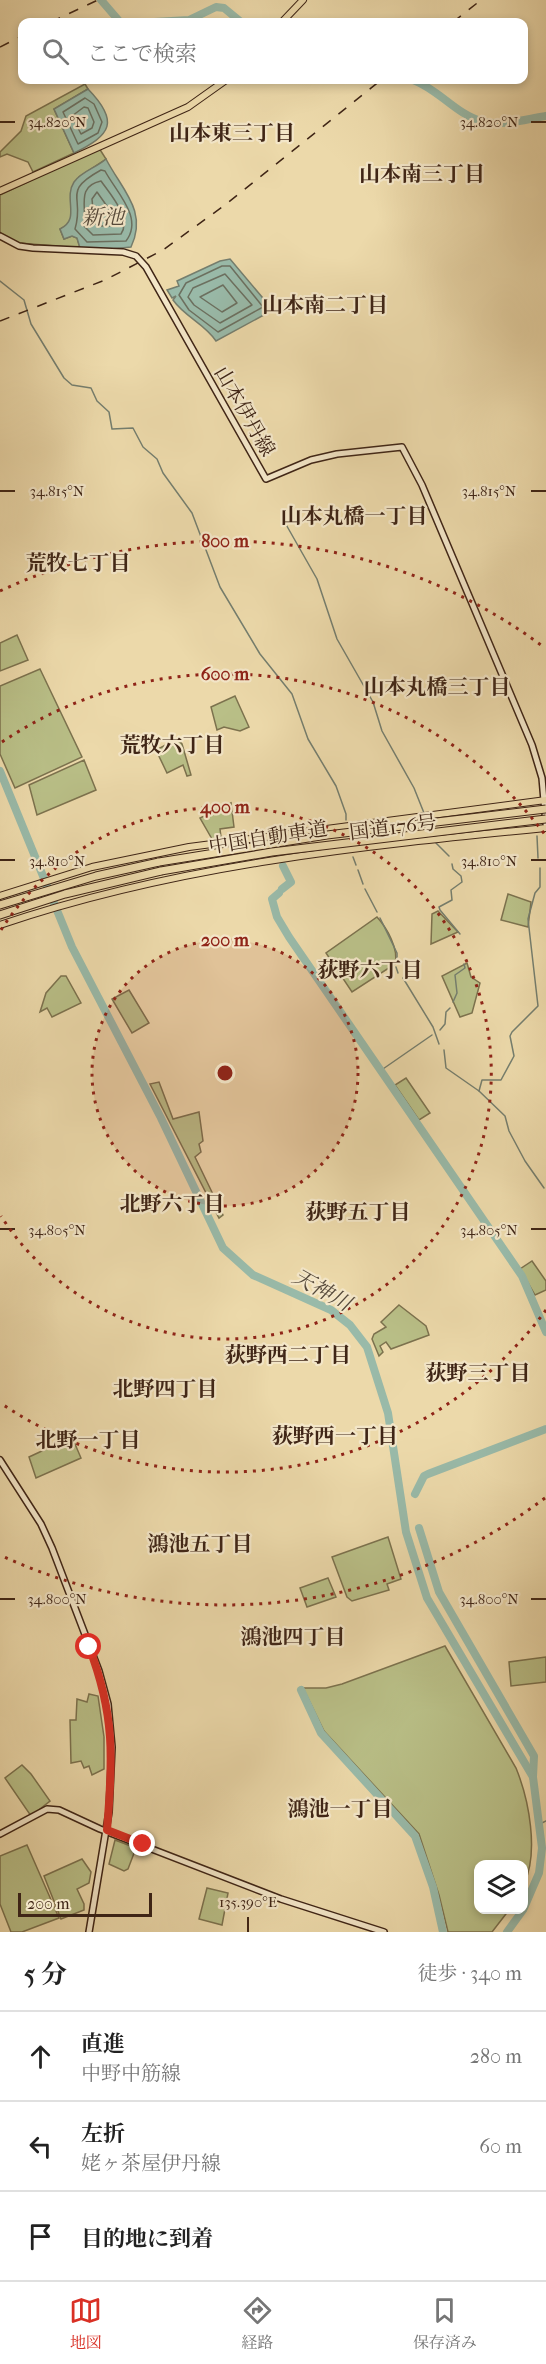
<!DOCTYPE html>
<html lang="ja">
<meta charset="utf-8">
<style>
:root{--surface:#fff;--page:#f2f2f2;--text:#222;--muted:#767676;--line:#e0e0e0;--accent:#d93025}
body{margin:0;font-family:"IM FELL French Canon","Noto Serif JP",serif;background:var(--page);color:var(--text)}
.controls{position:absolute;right:18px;bottom:18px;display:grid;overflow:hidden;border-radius:12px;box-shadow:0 3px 9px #0003}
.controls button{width:54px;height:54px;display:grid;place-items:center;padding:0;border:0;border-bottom:2px solid var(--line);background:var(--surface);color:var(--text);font:30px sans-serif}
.scale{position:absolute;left:18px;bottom:15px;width:134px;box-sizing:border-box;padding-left:6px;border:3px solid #3f2516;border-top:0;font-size:16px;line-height:21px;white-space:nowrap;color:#3f2516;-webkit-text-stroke:4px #f3e6c8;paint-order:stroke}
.stop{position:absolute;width:18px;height:18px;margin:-14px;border:4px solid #d93025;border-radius:50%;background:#fff}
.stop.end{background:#d93025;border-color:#fff;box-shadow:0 2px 6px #0008}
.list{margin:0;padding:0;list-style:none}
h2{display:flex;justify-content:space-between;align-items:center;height:78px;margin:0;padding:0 24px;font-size:26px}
h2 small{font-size:20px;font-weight:400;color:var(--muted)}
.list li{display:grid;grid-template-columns:39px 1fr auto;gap:18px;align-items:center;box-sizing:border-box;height:90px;padding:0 24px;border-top:2px solid var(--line)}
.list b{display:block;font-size:22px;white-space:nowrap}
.list p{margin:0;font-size:20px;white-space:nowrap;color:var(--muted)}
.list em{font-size:20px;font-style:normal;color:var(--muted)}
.icon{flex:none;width:33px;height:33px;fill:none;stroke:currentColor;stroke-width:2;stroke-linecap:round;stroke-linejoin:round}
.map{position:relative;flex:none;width:546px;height:1932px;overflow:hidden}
.search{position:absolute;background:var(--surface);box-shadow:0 3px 9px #0003;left:18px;right:18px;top:18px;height:66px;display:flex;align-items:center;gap:15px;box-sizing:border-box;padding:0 21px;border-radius:12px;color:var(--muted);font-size:22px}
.sheet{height:348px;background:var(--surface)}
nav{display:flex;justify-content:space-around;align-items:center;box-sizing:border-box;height:84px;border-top:2px solid var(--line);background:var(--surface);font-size:16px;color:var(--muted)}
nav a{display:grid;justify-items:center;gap:3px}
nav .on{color:var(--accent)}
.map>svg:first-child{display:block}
.green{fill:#b9bf87;stroke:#7c724e;stroke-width:1.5}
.water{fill:#99baa9;stroke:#757e6e;stroke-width:1.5}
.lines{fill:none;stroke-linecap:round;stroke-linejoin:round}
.shore{stroke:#6c7060;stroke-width:1.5}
.stream{stroke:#757e6e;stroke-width:1.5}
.river{stroke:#99baa9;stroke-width:8}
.secondary-casing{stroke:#3f2516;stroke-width:8}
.trunk-casing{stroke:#3f2516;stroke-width:8}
.motorway-casing{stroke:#3f2516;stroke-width:9}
.secondary{stroke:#f3e6c8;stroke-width:5}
.trunk{stroke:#ecd9aa;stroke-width:6}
.motorway{stroke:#ecd9aa;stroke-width:7}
.rail{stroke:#3f2516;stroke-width:1.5;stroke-dasharray:10 10;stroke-linecap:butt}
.motorway-bridge-casing{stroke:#3f2516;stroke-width:9;stroke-linecap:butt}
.motorway-bridge{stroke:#ecd9aa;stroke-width:7}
.route{stroke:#d93025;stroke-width:8}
.ticks{fill:none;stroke:#3f2516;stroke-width:2}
.ring{fill:none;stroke:#8f2418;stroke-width:3;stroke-dasharray:3 6}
.labels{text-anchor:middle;stroke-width:4.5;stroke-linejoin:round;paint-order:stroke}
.street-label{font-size:20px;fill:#3f2516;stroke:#f3e6c8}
.neighbourhood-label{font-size:21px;font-weight:bold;fill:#3f2516;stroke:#f3e6c8}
.water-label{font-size:21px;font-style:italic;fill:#564a3b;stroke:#f3e6c8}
.ticks-label{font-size:15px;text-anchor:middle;fill:#3f2516;stroke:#f3e6c8;stroke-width:4.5;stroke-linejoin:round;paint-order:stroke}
.centre{fill:#8f2418;stroke:#f3e6c8;stroke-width:3}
.ring-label{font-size:18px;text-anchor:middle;font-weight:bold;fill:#8f2418;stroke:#f3e6c8;stroke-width:4.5;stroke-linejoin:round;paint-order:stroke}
</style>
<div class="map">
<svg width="546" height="1932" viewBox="0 0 546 1932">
<rect width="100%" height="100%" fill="#ecd9aa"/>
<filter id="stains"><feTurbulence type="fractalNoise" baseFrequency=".00333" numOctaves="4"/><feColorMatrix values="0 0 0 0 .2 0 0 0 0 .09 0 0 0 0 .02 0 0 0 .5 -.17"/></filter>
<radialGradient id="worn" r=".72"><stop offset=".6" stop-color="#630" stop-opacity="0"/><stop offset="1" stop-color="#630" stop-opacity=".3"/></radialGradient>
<g class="green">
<polygon points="85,84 88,89 54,109 74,153 33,172 28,162 7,154 0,157 0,152 21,131 26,116"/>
<polygon points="99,148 106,159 79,177 71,219 68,225 60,229 64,239 72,236 77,238 80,248 19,243 0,233 0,195"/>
<polygon points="17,635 28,660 0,671 0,643"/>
<polygon points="40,669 82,757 15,788 0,754 0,686"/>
<polygon points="235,696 249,727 240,731 224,727 217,730 211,707"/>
<polygon points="177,739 182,744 191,775 187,776 183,765 167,773 156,750"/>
<polygon points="84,760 96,790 37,815 29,785"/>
<polygon points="231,803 234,827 220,829 221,837 212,839 200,818"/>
<polygon points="508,894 531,902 528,927 501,920"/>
<polygon points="438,911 458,932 431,944 432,914"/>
<path d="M377,917C387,928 399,949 395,964L352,992L326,953Z"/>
<polygon points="467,963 471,977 480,983 472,1013 460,1017 442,976"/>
<polygon points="61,976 66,976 81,1003 52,1017 47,1008 40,1012 46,993"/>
<polygon points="129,990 149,1023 132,1033 112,999"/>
<polygon points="406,1078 430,1113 419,1120 395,1085"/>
<polygon points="159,1082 173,1119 199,1112 203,1141 199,1144 201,1152 195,1157 223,1215 219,1218 150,1084"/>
<polygon points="532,1261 546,1281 546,1290 535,1295 520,1269"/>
<polygon points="399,1305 426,1326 429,1335 391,1349 386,1342 380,1346 383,1352 379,1356 372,1339 374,1334 386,1327 381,1322"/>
<polygon points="72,1437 81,1458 36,1478 29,1457"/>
<polygon points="388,1537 401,1579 387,1584 389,1590 352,1601 347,1597 332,1557"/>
<polygon points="328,1578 336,1597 307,1607 300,1588"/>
<path d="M445,1646L516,1768C529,1800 539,1852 524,1884V1864H478V1910H509L492,1932H448L439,1895L419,1834L324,1731L303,1688H326L342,1684Z"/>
<polygon points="546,1657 546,1682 511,1686 509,1662"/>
<polygon points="89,1694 98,1696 104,1737 104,1769 92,1775 89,1766 84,1768 81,1761 71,1763 70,1720 76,1720 77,1699 87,1702"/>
<polygon points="22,1765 31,1774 50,1801 31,1816 5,1778"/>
<polygon points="115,1840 136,1848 128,1869 124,1871 109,1864"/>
<polygon points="27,1845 59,1918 22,1932 11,1932 0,1904 0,1856"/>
<polygon points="82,1859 91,1872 89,1883 77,1889 84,1904 84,1910 61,1919 44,1876"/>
<polygon points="207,1888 228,1893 222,1925 199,1919"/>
</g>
<g class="water">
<path d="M88,89C120,122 111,135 74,153L54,109Z"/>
<path d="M106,159C122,190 148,211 131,247L111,249L80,248L77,238L72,236L64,239L60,229C81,219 63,199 74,182C82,171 96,168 106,159Z"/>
<path d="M230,259L273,310L216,341C205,324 185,317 173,300L176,296L172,298L167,290L179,286L177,281L220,261Z"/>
</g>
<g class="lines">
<g class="shore">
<polygon points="85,98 94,104 102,122 98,133 78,144 63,112"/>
<polygon points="84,107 88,108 94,122 92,128 81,134 72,116"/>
<path d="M101,170L105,171C116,192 144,218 126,241L87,242L75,229C85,196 61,192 101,170Z"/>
<path d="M101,181C110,194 132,218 121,234L93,235L84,226C87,207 76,186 101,181Z"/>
<polygon points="97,192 109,209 115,223 113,226 98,226 94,222 92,199"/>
<polygon points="222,266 230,266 263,307 218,332 189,310 179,295 186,283"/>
<polygon points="225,274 252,305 220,323 194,305 188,297 193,288"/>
<polygon points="223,285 237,303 222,312 200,297"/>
</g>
<g class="stream">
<polyline points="0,281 24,300 31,324 64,378 72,385 91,388 97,401 109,412 112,429 133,428 143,447 157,459 163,473 192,513 220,587 260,654 292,694 308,739 336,786 346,814 346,820"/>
<polyline points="284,521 317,579 337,639 373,702 382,731 414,788 424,813"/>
<polyline points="537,836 538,858"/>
<polyline points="436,843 449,856"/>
<polyline points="353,857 356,865"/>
<polyline points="452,864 453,869 461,876 462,882 451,890 452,900 439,907 440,910 460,934"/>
<polyline points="540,868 540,887 535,893 528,919 538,1006 512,1032 510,1036 514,1056 501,1080 482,1080 479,1091 505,1116 509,1131 525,1161 544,1188"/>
<polyline points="358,870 363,884"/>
<polyline points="365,889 377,912"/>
<polyline points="380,918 397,953 397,962"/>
<polyline points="396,967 398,973"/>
<polyline points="403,978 433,1027 439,1044"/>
<polyline points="453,1002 457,993 455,975 465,968 464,964"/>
<polyline points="440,1030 445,1024 446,1012 450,1008"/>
<polyline points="444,1050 446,1068 479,1091"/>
<polyline points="380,1071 432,1035"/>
<polyline points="540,1824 546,1821"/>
</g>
<g class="river">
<polyline points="101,0 120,22"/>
<polyline points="154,22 189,20 216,7 224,8 241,22"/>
<path d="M413,80C438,89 456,114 481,121C501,127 526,119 546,116"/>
<polyline points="0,771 72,947 161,1118 223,1248 253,1275 331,1310 350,1325 367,1347 388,1413 406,1532 427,1598 533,1777 542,1848 539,1873 524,1908"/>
<polyline points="282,889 291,882 283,866"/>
<polyline points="279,893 272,899 277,917 289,937 522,1276 546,1332"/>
<polyline points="415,1494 424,1476 428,1474 546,1429"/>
<polyline points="419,1528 439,1592 534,1756 533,1777"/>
<polyline points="301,1690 321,1733 415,1836 433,1887 443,1932"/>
<polyline points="507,1932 523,1910"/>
</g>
<defs>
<g id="secondary">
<polyline points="0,236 19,246 33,248 123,252 136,256 146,267 266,479 311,460 337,454 402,447 422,485 532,745 542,778 546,824"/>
<polyline points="0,1460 41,1524 52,1548 99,1671 108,1704 112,1747 109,1812 89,1932"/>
<polyline points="0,1834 47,1809 59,1810 100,1829 281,1899 384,1932"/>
</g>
<g id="trunk">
<polyline points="282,22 303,0"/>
<polyline points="0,191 188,107 226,80"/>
<polyline points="0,896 92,867 189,847 546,800"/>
<path d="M0,925C176,865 362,846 546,828"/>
</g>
<g id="motorway">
<polyline points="0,905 96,876 159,862"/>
<polyline points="0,915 65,894 161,871"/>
</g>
</defs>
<use href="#secondary" class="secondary-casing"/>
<use href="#trunk" class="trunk-casing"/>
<use href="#motorway" class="motorway-casing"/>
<use href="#secondary" class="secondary"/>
<use href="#trunk" class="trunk"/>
<use href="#motorway" class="motorway"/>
<g class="rail">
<polyline points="51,22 98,0"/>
<polyline points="453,22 481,0"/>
<polyline points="0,47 22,36"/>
<polyline points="0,321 105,280 163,250 225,205 381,80"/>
</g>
<defs>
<g id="motorway-bridge">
<polyline points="159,862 327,835 546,809"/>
<polyline points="161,871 272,852 546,819"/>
</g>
</defs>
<use href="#motorway-bridge" class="motorway-bridge-casing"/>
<use href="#motorway-bridge" class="motorway-bridge"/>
</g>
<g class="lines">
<path class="route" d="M89,1647C115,1714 113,1759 107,1830L143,1844"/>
</g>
<path class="ticks" d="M0,122H15M531,122H546M0,491H15M531,491H546M0,860H15M531,860H546M0,1229H15M531,1229H546M0,1599H15M531,1599H546M248,1917V1932"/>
<circle cx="225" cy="1073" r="133" fill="#8f2418" fill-opacity=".12"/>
<g class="ring">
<circle cx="225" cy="1073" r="133"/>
<path d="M1 930A266 266 0 1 1 1 1216"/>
<path d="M546 1310A399 399 0 0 1 2 1404M2 742A399 399 0 0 1 546 836"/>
<path d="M545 1498A532 532 0 0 1 0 1555M0 591A532 532 0 0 1 545 648"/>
</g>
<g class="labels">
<g class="street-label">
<text transform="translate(245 411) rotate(60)" y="7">山本伊丹線</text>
<text transform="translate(393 827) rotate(-7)" y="7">国道176号</text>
<text transform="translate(268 837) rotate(-9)" y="7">中国自動車道</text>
</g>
<g class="neighbourhood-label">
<text x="232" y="140">山本東三丁目</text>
<text x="422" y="181">山本南三丁目</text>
<text x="325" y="312">山本南二丁目</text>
<text x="354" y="523">山本丸橋一丁目</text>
<text x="78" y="570">荒牧七丁目</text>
<text x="437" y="694">山本丸橋三丁目</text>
<text x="172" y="752">荒牧六丁目</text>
<text x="370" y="977">荻野六丁目</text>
<text x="172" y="1211">北野六丁目</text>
<text x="358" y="1219">荻野五丁目</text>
<text x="288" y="1362">荻野西二丁目</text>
<text x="478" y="1380">荻野三丁目</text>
<text x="165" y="1396">北野四丁目</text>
<text x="335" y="1443">荻野西一丁目</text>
<text x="88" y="1447">北野一丁目</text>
<text x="200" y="1551">鴻池五丁目</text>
<text x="293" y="1644">鴻池四丁目</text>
<text x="340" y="1816">鴻池一丁目</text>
</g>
<g class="water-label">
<text x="103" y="224">新池</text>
<text transform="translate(322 1290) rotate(29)" y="7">天神川</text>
</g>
</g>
<g class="ticks-label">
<text x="57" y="127">34.820°N</text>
<text x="489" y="127">34.820°N</text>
<text x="57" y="496">34.815°N</text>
<text x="489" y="496">34.815°N</text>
<text x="57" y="866">34.810°N</text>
<text x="489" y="866">34.810°N</text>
<text x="57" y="1235">34.805°N</text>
<text x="489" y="1235">34.805°N</text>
<text x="57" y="1604">34.800°N</text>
<text x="489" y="1604">34.800°N</text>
<text x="248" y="1907">135.390°E</text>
</g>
<circle cx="225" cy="1073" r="9" class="centre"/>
<g class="ring-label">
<text x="225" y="547">800 m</text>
<text x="225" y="680">600 m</text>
<text x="225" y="813">400 m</text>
<text x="225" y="946">200 m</text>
</g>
<rect width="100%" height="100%" filter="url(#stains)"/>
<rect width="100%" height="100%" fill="url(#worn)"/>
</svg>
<div class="controls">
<button><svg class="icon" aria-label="layers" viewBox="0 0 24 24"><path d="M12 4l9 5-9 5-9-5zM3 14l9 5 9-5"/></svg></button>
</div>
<div class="scale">200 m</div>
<div class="stop" style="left:89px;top:1647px"></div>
<div class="stop end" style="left:143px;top:1844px"></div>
<div class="search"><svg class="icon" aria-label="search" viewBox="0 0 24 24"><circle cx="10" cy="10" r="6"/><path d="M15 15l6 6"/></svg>ここで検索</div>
</div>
<section class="sheet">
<h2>5 分<small>徒歩 · 340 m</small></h2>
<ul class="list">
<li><svg class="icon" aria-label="ahead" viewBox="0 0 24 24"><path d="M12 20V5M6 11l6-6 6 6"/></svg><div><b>直進</b><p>中野中筋線</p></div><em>280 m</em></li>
<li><svg class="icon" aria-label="left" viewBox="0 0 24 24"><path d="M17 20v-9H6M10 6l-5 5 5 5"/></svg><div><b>左折</b><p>姥ヶ茶屋伊丹線</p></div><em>60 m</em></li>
<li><svg class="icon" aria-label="arrive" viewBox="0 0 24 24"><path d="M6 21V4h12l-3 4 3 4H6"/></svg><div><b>目的地に到着</b></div></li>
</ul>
</section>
<nav>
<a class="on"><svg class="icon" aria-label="map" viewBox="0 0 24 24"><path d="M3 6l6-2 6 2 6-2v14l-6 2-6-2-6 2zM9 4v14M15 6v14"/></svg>地図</a>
<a><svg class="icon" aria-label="directions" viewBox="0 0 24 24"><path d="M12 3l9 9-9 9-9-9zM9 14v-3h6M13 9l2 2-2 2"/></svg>経路</a>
<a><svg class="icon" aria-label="saved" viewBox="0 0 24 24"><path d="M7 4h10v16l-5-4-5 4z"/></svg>保存済み</a>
</nav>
